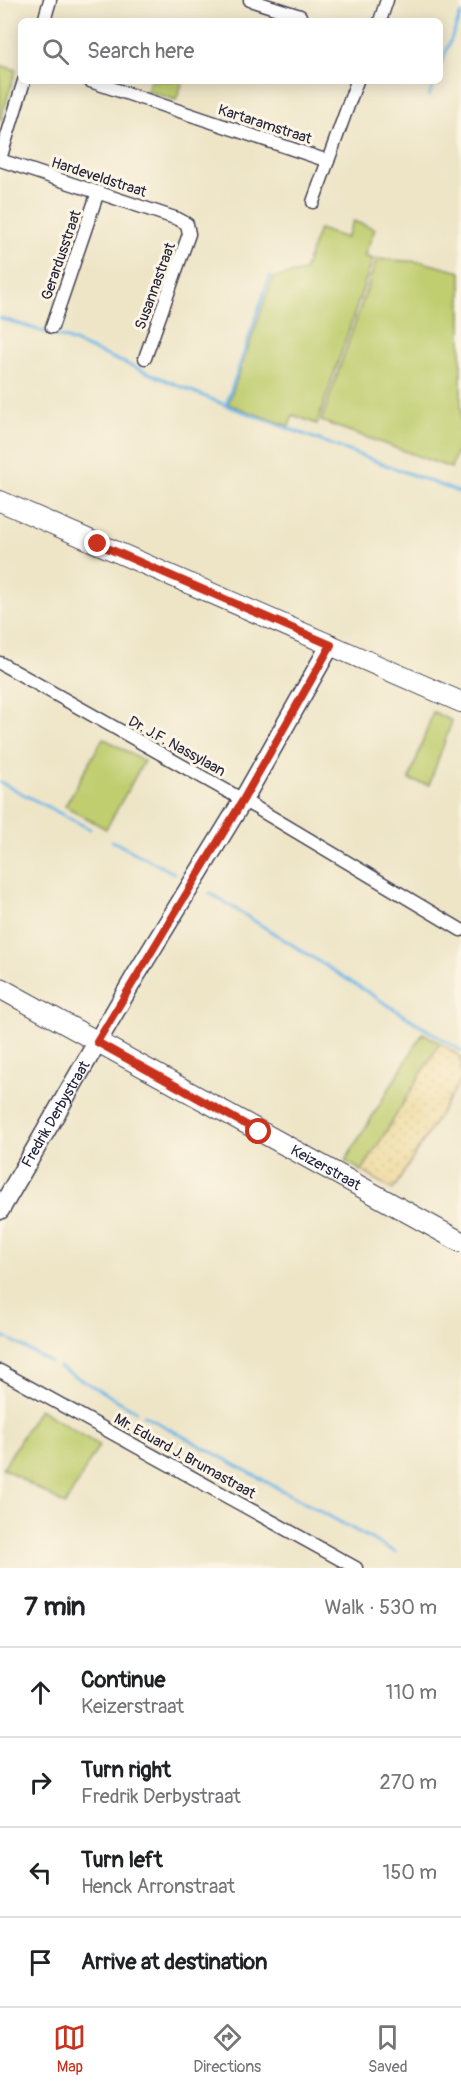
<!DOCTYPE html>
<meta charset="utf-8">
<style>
:root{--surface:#fff;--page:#f6f6f6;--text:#202124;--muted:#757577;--line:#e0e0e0;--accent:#c8321e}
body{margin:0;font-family:Pangolin,sans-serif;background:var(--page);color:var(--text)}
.stop{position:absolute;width:18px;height:18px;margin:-14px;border:4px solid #c8321e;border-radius:50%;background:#fff}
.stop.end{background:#c8321e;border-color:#fff;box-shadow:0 2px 6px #0008}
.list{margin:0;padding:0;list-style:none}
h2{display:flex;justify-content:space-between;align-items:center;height:78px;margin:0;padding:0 24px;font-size:26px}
h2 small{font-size:20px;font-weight:400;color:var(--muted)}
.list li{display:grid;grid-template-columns:39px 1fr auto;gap:18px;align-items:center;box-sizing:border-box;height:90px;padding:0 24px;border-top:2px solid var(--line)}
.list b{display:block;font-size:22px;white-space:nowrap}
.list p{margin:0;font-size:20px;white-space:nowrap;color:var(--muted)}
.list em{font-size:20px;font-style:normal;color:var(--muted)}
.icon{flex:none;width:33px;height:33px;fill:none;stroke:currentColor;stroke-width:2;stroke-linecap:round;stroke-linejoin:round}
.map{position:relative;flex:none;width:461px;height:1568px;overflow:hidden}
.search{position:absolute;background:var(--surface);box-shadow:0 3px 15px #0003;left:18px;right:18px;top:18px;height:66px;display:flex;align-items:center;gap:15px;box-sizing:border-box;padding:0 21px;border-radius:9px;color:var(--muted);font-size:22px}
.sheet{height:438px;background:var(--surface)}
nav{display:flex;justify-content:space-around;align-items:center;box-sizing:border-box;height:84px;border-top:2px solid var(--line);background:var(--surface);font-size:16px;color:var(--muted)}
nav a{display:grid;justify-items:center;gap:3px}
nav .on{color:var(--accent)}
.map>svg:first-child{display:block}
.grass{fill:#c0ce70;stroke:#717856;stroke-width:1.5}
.sand{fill:url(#sand-dots);stroke:#887e6c;stroke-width:1.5}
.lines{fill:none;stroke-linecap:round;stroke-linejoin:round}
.stream{stroke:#70b7e7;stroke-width:3}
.street-casing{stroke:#413f50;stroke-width:15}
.secondary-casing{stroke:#413f50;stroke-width:21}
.primary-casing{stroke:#413f50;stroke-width:22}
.street{stroke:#fff;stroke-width:12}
.secondary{stroke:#fff;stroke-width:18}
.primary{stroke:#fff;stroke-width:20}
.route{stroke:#c8321e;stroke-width:8}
.labels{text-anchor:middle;stroke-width:6;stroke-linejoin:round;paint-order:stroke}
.street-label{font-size:15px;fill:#22223b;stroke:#fcf5e5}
</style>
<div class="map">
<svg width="461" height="1568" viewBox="0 0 461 1568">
<defs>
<pattern id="sand-dots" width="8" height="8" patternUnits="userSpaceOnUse" patternTransform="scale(1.5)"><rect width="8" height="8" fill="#eeda9e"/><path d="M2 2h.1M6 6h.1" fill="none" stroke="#ccbb89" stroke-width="1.8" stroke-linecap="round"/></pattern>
</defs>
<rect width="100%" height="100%" fill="#fcf5e5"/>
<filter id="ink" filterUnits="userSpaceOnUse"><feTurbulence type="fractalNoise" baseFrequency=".0167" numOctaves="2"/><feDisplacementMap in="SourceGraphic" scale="12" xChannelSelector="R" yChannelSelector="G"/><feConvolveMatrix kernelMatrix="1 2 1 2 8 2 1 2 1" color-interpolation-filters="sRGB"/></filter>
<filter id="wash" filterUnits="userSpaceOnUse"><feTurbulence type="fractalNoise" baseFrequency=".008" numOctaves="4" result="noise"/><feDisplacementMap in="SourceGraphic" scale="24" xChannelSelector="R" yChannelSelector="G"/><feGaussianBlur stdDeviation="1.35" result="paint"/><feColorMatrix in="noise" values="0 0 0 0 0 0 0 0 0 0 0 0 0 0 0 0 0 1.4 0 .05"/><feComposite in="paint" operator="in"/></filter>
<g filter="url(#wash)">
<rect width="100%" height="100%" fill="#eee5c7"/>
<g class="grass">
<polygon points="0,65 16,70 0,122"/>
<polygon points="150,81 183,81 176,100 147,91"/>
<polygon points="353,221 375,229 364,256 373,259 317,424 293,415 289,426 228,404 273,278 304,271 319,229 346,238"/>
<polygon points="377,259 422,262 461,272 461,439 451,468 321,421"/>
<polygon points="433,712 452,721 429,785 409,780"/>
<polygon points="103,738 144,761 106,829 65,806"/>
<polygon points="423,1033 440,1043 362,1171 345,1161"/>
<polygon points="39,1409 99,1445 65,1505 3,1468"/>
</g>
<polygon class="sand" points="440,1043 461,1057 461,1080 393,1190 362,1171"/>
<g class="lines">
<g class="stream">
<polyline points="440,67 461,14"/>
<polyline points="429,96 435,81"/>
<polyline points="0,318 67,339 225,405 461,493"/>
<polyline points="226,405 270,276"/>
<polyline points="0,782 90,829"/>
<polyline points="112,841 174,873"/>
<polyline points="210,893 461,1051"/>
<polyline points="0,1334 50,1362"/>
<polyline points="59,1367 136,1411"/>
<polyline points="144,1415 395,1552"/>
</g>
</g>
</g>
<g filter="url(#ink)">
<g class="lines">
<defs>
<g id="street">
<polyline points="250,0 300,16"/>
<polyline points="44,21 50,0"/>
<polyline points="380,21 387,0"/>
<polyline points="90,81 328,161"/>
<polyline points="0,159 24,81"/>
<polyline points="0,160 178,219 187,224 189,234 145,358"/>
<polyline points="313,202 357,81"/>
<polyline points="52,327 98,192"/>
<polyline points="0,663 243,800 461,930"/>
<polyline points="0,1371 356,1568"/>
</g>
<g id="secondary">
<path id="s1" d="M0,1210L136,975L243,800L331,644"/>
</g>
<g id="primary">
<polyline points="0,501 461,702"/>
<path id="s2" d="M0,988L461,1242"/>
</g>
</defs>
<use href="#street" class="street-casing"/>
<use href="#secondary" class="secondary-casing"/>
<use href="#primary" class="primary-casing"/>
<use href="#street" class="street"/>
<use href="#secondary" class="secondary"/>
<use href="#primary" class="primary"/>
</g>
</g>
<g class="lines" filter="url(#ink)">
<polyline class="route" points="98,544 331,645 243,800 97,1042 259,1132"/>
</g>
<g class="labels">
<g class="street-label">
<text transform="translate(265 124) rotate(18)" y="5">Kartaramstraat</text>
<text transform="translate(99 177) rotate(18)" y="5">Hardeveldstraat</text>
<text transform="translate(61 255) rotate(-71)" y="5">Gerardusstraat</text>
<text transform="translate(155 286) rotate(-70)" y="5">Susannastraat</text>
<text transform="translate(177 746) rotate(29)" y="5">Dr. J.F. Nassylaan</text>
<text dy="5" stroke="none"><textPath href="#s1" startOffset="111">Fredrik Derbystraat</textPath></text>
<text dy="5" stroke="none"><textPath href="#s2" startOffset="372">Keizerstraat</textPath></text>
<text transform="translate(185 1456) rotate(29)" y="5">Mr. Eduard J. Brumastraat</text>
</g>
</g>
</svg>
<div class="stop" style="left:259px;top:1132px"></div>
<div class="stop end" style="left:98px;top:544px"></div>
<div class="search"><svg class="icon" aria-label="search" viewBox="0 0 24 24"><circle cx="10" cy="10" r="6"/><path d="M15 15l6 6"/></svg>Search here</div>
</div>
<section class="sheet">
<h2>7 min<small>Walk · 530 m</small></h2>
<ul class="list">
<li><svg class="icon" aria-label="ahead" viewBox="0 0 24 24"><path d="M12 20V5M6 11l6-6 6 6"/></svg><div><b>Continue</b><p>Keizerstraat</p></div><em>110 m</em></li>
<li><svg class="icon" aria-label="right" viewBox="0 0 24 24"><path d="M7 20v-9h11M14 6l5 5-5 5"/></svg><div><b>Turn right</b><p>Fredrik Derbystraat</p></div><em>270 m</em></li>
<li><svg class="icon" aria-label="left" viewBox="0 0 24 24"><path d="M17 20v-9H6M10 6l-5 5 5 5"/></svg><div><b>Turn left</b><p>Henck Arronstraat</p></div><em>150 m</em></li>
<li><svg class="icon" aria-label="arrive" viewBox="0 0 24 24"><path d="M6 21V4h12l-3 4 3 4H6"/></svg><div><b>Arrive at destination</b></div></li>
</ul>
</section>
<nav>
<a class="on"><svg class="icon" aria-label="map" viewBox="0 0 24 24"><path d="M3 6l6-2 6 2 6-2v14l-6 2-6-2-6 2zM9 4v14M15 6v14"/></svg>Map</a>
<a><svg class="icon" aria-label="directions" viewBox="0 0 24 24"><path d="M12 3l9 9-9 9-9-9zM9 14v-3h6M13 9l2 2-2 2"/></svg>Directions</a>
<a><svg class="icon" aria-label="saved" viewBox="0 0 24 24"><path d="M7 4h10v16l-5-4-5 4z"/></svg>Saved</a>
</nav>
